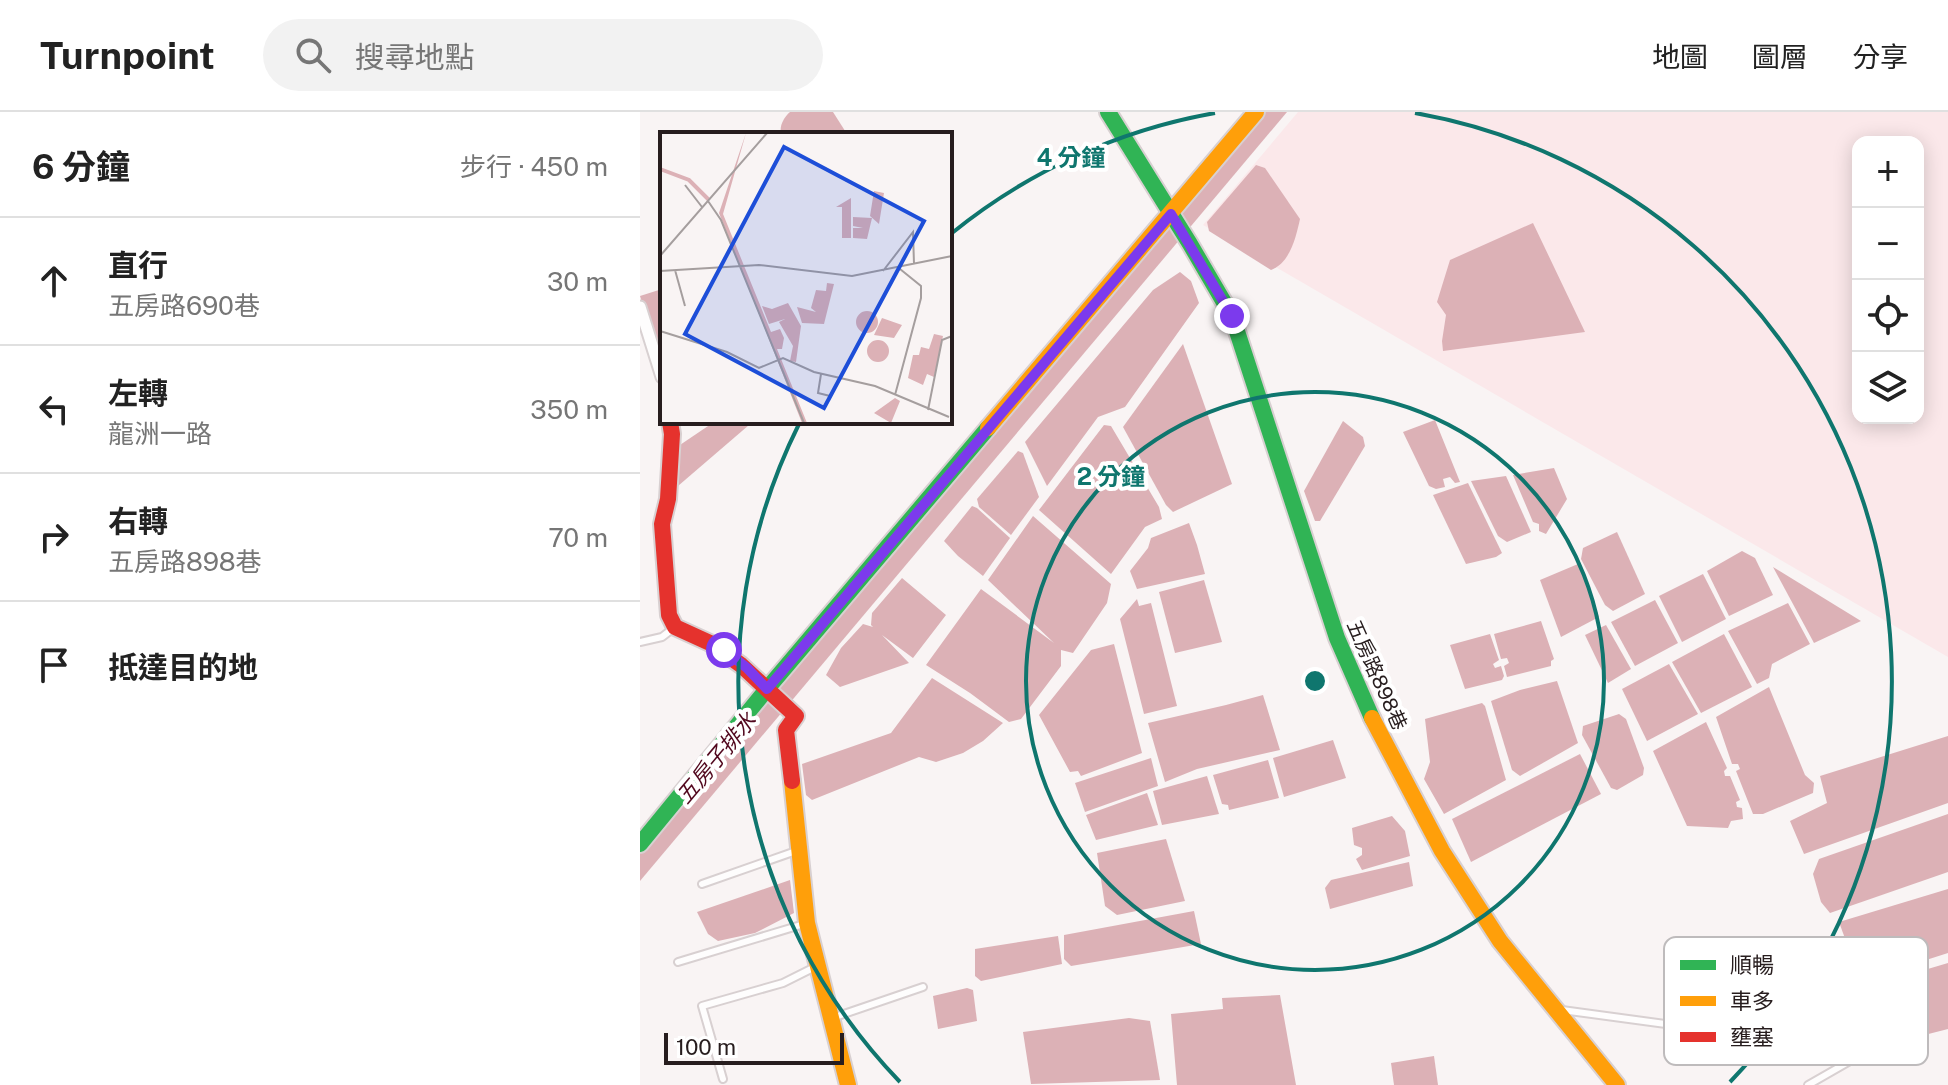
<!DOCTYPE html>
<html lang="zh-TW">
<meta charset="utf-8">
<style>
:root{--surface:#fff;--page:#f2f2f2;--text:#222;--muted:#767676;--line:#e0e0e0}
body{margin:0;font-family:"Public Sans","Noto Sans TC",sans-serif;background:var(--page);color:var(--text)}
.controls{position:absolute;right:24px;top:24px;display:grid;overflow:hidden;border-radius:16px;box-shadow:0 4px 20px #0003}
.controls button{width:72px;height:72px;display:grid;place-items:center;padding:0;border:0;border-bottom:2px solid var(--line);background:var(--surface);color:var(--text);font:40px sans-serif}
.scale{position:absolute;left:24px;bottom:20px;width:180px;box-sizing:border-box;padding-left:8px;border:4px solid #271d1e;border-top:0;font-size:22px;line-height:28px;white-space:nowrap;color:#271d1e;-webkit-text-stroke:6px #fff;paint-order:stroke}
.stop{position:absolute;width:24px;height:24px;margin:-18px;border:6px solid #7c3aed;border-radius:50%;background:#fff}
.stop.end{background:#7c3aed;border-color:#fff;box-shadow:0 2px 8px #0008}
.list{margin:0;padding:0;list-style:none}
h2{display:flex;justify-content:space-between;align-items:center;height:104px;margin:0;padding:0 32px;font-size:34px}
h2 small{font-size:26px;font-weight:400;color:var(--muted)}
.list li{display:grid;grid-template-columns:52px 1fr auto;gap:24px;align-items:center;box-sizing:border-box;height:128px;padding:0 32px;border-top:2px solid var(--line)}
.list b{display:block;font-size:30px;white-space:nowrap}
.list p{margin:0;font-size:26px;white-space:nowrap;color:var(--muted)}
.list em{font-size:26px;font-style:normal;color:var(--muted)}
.icon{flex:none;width:44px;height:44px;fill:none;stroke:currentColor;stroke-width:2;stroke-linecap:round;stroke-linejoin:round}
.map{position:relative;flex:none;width:1308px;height:973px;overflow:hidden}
header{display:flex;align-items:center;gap:48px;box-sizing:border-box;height:112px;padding:0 40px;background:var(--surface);border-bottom:2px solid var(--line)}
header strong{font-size:38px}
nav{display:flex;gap:44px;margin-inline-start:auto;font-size:28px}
.search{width:560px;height:72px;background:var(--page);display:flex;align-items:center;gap:20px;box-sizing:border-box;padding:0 28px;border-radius:44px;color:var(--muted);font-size:30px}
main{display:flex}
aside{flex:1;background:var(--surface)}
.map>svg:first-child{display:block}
.built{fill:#fbe8ea;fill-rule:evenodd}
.water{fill:#dcb1b6}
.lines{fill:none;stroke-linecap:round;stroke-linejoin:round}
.lane-casing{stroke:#d8d0d1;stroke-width:10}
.street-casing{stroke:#d8d0d1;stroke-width:15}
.fast-casing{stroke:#d8d0d1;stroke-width:20}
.slow-casing{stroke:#d8d0d1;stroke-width:20}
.jam-casing{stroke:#d8d0d1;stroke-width:20}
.lane{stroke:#fefdfd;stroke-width:6}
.street{stroke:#fefdfd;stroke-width:11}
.fast{stroke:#30b455;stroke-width:16}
.slow{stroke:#ff9f0a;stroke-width:16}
.jam{stroke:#e5322d;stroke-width:16}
.route{stroke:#7c3aed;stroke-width:10}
.ring{fill:none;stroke:#0f766e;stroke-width:4}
.labels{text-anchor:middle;stroke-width:8;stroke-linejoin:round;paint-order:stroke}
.street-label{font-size:20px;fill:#271d1e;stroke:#fff}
.water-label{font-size:22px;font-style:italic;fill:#51071d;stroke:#fff}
.inset-river{fill:none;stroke:#dcb1b6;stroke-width:4}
.inset-road{fill:none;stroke:#a59e9e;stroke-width:2}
.view{fill:#1d4ed8;fill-opacity:0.15;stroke:#1d4ed8;stroke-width:4}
.inset-edge{fill:none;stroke:#271d1e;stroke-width:4}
.key{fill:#fff;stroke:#bebbbc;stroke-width:2}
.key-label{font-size:22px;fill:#271d1e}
.centre{fill:#0f766e;stroke:#fff;stroke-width:4}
.ring-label{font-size:24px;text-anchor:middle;font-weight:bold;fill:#0f766e;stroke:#fff;stroke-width:8;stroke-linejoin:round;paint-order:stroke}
</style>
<header>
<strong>Turnpoint</strong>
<div class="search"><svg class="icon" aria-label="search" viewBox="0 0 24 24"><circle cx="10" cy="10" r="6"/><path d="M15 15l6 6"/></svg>搜尋地點</div>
<nav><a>地圖</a><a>圖層</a><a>分享</a></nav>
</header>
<main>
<aside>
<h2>6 分鐘<small>步行 · 450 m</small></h2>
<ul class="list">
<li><svg class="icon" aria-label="ahead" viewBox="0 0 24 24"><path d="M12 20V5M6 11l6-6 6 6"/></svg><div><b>直行</b><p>五房路690巷</p></div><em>30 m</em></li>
<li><svg class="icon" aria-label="left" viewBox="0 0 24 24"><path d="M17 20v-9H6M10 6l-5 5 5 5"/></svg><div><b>左轉</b><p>龍洲一路</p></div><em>350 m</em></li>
<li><svg class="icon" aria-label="right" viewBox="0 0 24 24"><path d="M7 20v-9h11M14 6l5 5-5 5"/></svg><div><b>右轉</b><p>五房路898巷</p></div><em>70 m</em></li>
<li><svg class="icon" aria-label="arrive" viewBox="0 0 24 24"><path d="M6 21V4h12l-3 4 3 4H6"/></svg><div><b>抵達目的地</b></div></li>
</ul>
</aside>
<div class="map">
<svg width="1308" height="973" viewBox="0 0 1308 973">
<rect width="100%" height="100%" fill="#f9f4f4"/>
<path class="built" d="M658,0H1308V545L563,113ZM1218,30H1278V306H1218Z"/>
<g class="water">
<path d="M150,0H193L207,22H141C139,14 144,5 150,0Z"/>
<polygon points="619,0 647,0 0,769 0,735"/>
<path d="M616,53L625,56L660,107C656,125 650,151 631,158L569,119L567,110Z"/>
<polygon points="893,111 945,220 803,239 802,229 806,203 797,190 810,148"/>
<polygon points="540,160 551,169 559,191 485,295 458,305 407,374 385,330 513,178"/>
<polygon points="22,177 22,243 19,244 0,184"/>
<polygon points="543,232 592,372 533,400 526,393 483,315"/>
<polygon points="795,308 820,370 815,371 810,365 803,367 805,375 796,377 789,374 763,320"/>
<polygon points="703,309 723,325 725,334 680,409 675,409 664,379"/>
<polygon points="74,310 107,310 109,313 31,380 34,337"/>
<polygon points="464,313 471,314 519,395 522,407 505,415 471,462 399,398"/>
<polygon points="378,339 383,341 399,385 371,423 339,395 337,387"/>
<polygon points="914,356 927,387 906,422 899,419 899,412 893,410 873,363"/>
<polygon points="866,364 891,420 867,430 858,424 831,369"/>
<polygon points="828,371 862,441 856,445 826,452 793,383"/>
<polygon points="332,394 337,396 370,426 343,464 318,444 304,429"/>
<polygon points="393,404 471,472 467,491 433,541 421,538 421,554 381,607 369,610 330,581 286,553 341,477 414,531 348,468"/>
<polygon points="549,411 557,433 565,462 497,477 490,459 508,436 511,426"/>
<polygon points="977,420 1005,482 973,499 965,493 941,447 943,436"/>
<polygon points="1102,439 1115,446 1133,483 1089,504 1067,459"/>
<polygon points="938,452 959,505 921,525 900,468"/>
<polygon points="1133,455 1221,509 1174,531"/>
<polygon points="1063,462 1086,507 1042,530 1019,484"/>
<polygon points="262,466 306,503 273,546 242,523 269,551 200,575 186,563 201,536 223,512 233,515 231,513 232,501"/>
<polygon points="564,468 582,530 535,541 519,480"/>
<polygon points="497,487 499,494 511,491 537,594 504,602 480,507"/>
<polygon points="1015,488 1038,531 995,554 971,510"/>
<polygon points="1148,491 1170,532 1132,552 1129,566 1117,572 1088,519"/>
<polygon points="901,509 914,547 911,549 911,554 867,565 864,554 869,551 867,546 861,547 854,522"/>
<polygon points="966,513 991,557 968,571 945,523"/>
<polygon points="850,522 859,548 853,552 855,556 861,554 864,564 862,568 825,577 810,533"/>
<polygon points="1084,522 1112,575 1061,601 1032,550"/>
<polygon points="474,532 502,641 441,664 438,659 430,660 399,603 451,538"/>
<polygon points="1029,552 1058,602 1007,629 982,577"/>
<polygon points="292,566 363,611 343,629 323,641 296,650 279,645 172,688 166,683 162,652 251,621"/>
<polygon points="917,569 938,631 880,664 872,658 851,589 880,578"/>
<polygon points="1129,575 1165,663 1174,671 1173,681 1123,702 1113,702 1096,659 1100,657 1098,652 1092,652 1076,605"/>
<polygon points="623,583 640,638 557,657 525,670 508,611 586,593"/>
<polygon points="842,591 845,594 866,668 804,702 784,667 790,650 785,607"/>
<polygon points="979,602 986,607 1004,656 1003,663 977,678 971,676 942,623 943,614"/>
<polygon points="1066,610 1087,656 1084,659 1085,664 1090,664 1100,688 1096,690 1097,695 1102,696 1103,707 1091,709 1088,716 1047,714 1013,639"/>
<polygon points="1308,624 1308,691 1164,742 1150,709 1187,691 1180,664"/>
<polygon points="693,628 706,666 644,685 633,646"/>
<polygon points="940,642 961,682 831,750 812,707"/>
<polygon points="511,646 518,674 445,700 435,671"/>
<polygon points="628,648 639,686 589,698 588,693 582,692 573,663"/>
<polygon points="567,664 579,702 522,713 513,679"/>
<polygon points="507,681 518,713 456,728 446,703"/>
<polygon points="1308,702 1308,760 1190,801 1181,790 1173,762 1179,747"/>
<polygon points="752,704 765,719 770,744 722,758 716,747 722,743 722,736 714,733 712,716"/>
<polygon points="526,727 545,789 477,803 465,794 457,741"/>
<polygon points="769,750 773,774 690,797 685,776 691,768"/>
<polygon points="150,768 154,801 115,821 78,829 68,822 57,800"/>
<polygon points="1308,777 1308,841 1230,866 1211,843 1199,810"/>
<polygon points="554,799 561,832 431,854 424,847 424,823"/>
<polygon points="418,824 422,852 341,869 335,864 335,837"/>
<polygon points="1308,851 1308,917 1261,929 1247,922 1228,905 1225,887 1237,872"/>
<polygon points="327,876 333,878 337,909 298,917 293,884"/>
<polygon points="640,883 656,973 537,973 531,902 583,897 582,886"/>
<polygon points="489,906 510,909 520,968 391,972 383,920"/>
<polygon points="794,944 798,973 754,973 751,951"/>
</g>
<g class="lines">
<defs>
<g id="lane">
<polyline points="0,530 22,525 35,515"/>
<polyline points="62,772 156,739"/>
<polyline points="38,850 164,812"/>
<polyline points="922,898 1210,937 1217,945 1168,973"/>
<polyline points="192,906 283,875"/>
<polyline points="83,967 62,894 143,871 175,855"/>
</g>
<polyline id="street" points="0,195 22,265"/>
<g id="fast">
<polyline points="468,0 550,132 592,204 697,526 732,606"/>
<polyline points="0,732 127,577 348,316"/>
</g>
<g id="slow">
<polyline points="348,316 616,0"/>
<polyline points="732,606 802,739 860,829 977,973"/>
<polyline points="152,669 167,811 208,973"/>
</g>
<polyline id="jam" points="30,310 32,322 28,387 22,412 29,503 35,515 70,531 101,553 156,604 146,618 152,669"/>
</defs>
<use href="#lane" class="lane-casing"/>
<use href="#street" class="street-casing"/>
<use href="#fast" class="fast-casing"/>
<use href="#slow" class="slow-casing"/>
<use href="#jam" class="jam-casing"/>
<use href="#lane" class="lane"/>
<use href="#street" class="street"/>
<use href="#fast" class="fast"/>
<use href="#slow" class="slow"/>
<use href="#jam" class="jam"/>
</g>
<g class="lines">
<polyline class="route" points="84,538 107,556 127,577 531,102 592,204"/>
</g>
<g class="ring">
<circle cx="675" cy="569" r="289"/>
<path d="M260 970A577 577 0 0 1 159 312M312 121A577 577 0 0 1 575 1M775 1A577 577 0 0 1 1090 970"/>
</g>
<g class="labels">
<g class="street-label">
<text transform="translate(737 563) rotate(66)" y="7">五房路898巷</text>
</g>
<g class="water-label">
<text transform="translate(76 646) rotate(-50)" y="8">五房子排水</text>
</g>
</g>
<g transform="translate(20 20)">
<rect width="292" height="292" fill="#f9f4f4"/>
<path d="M86,1L63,82L111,200L120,197L124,206L122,217H117L147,291H142L59,81ZM214,59L224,61L219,92L210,84ZM191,66V106H182V75H176ZM193,85L212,86L207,107L193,106V96H203L193,94ZM167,151L174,152L164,192L142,191L137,175L156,180L151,176L156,158L166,159ZM128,171L141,194L136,230L130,229L133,214L119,190L125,187L109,192L102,174L112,177ZM196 190a11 11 0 1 1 22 0a11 11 0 1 1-22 0ZM222,186L242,193L234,206L214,203ZM274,202L283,204L278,227L274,245L267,242L263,253L248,246L253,223H259L261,215L269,217ZM207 219a11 11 0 1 1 22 0a11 11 0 1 1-22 0ZM235,266L240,269L231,291L214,281Z" fill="#dcb1b6"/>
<path class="inset-river" d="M0,37L29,48L49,68"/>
<path class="inset-road" d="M25,53L42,75M48,69L61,88L144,291M0,124L107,1M15,138L25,174M0,139L99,133L192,144L292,124M223,139L253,100L254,132M0,199L67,220L99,236L123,226L154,240L215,254L289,285M161,242L158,261L170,264M235,263L261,166V154L240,137M268,278L282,208L292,204"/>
<path class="view" d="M124,15L264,89L164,276L25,202Z"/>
<rect width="292" height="292" class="inset-edge"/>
</g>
<rect x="1024" y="825" width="264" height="128" rx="12" class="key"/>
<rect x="1040" y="848" width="36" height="10" fill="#30b455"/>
<rect x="1040" y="884" width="36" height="10" fill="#ff9f0a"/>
<rect x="1040" y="920" width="36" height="10" fill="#e5322d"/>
<g class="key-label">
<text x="1090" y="861">順暢</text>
<text x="1090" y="897">車多</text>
<text x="1090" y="933">壅塞</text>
</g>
<circle cx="675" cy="569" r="12" class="centre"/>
<g class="ring-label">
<text x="431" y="54">4 分鐘</text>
<text x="471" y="373">2 分鐘</text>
</g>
</svg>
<div class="controls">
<button>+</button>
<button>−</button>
<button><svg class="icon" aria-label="locate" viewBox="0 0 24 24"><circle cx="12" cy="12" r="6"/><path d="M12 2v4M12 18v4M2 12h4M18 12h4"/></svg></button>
<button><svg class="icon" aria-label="layers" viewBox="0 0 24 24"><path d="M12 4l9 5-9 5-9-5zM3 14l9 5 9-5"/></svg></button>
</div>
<div class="scale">100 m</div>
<div class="stop" style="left:84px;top:538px"></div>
<div class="stop end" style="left:592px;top:204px"></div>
</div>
</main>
